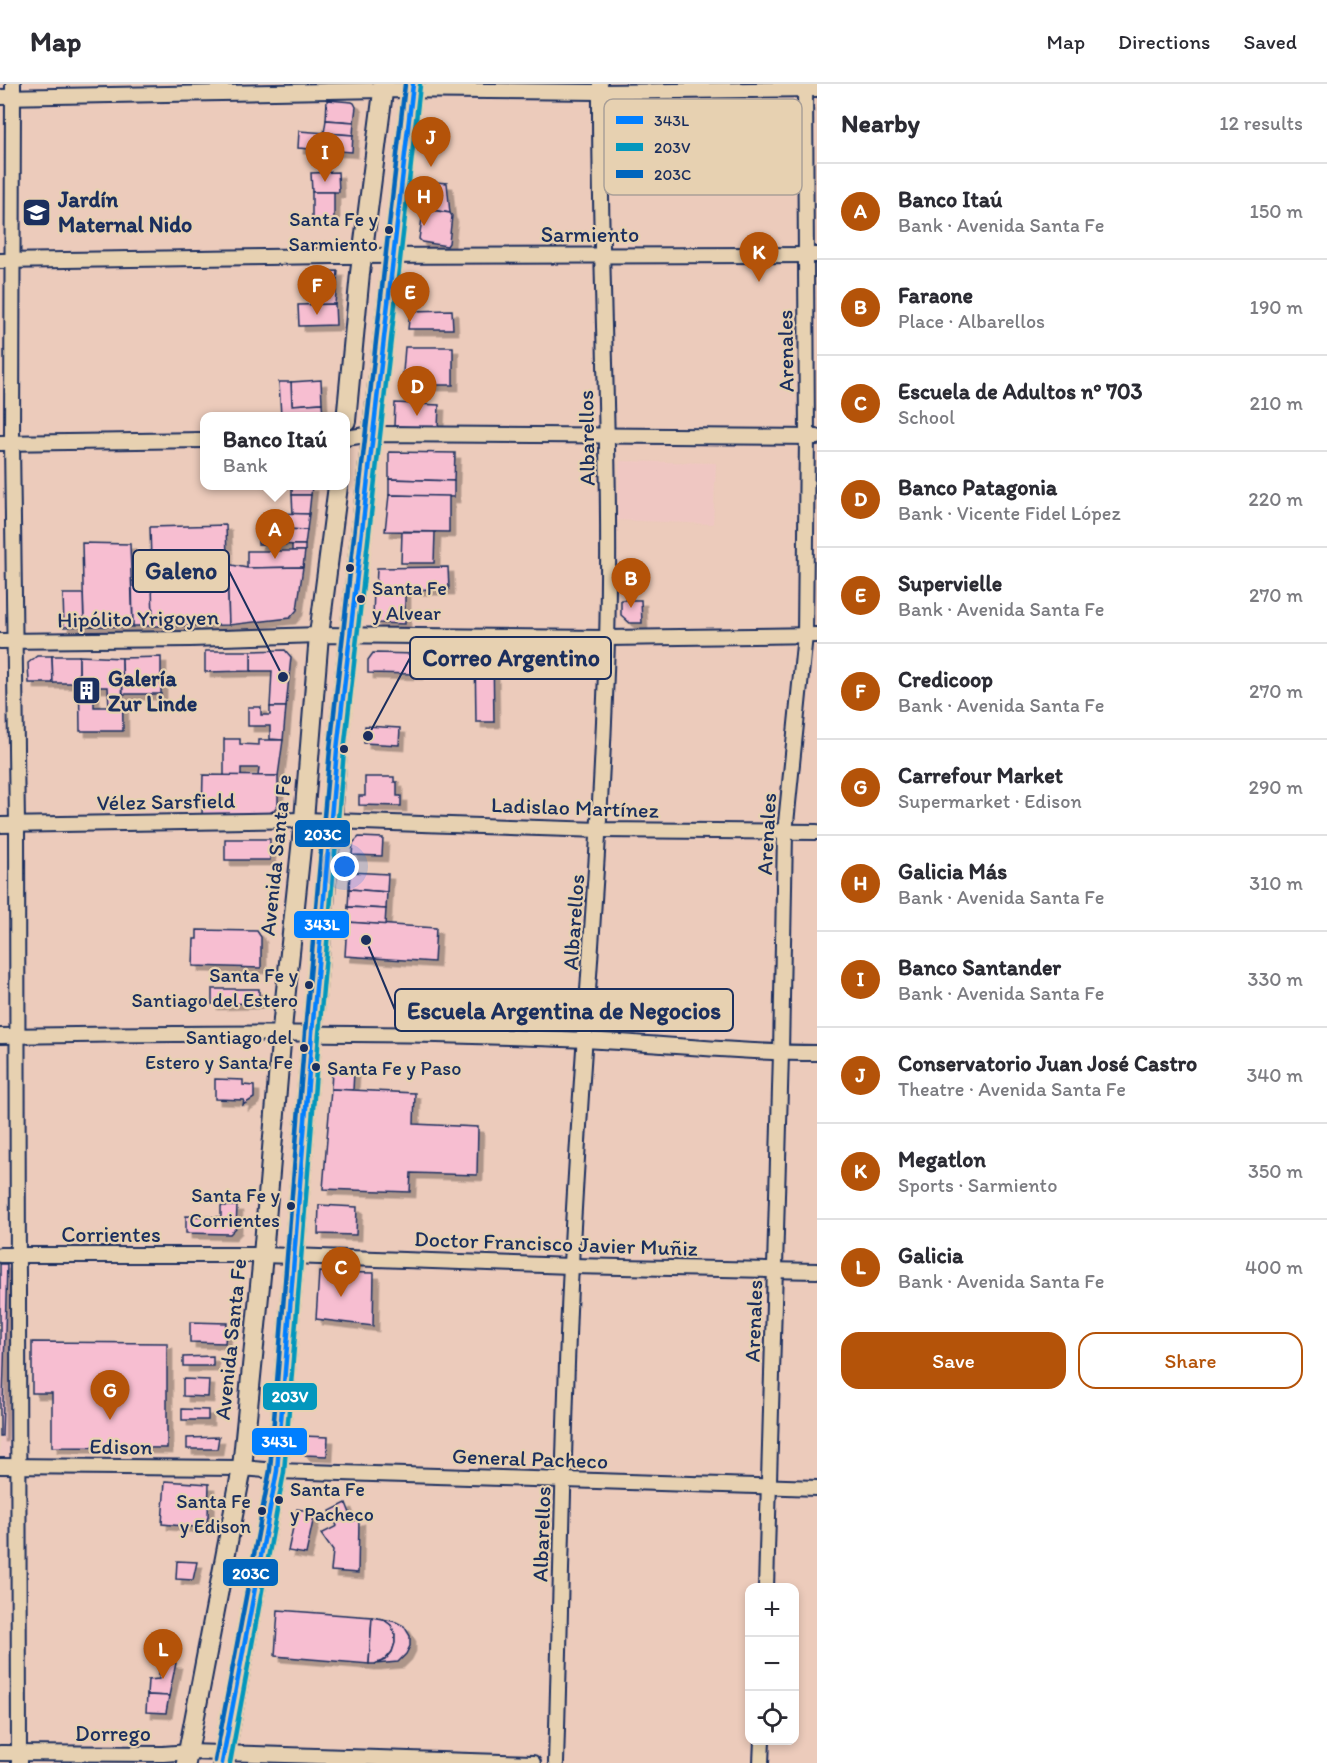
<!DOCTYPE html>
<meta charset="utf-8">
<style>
:root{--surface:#fff;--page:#f2f2f3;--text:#2b2b33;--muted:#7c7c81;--line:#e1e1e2;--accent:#b45309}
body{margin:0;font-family:Itim,sans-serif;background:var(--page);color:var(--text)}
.controls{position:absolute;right:18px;bottom:18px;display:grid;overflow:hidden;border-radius:12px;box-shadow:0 3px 9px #0003}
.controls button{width:54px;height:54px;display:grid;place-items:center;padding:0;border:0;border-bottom:2px solid var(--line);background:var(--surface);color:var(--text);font:30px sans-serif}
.you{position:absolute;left:345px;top:783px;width:21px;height:21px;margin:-15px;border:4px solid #fff;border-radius:50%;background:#1a73e8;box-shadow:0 0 0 9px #1a73e833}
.badge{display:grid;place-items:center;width:39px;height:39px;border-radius:50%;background:var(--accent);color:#fff;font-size:20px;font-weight:700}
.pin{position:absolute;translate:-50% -50px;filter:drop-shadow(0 2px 3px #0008)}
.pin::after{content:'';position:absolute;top:32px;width:21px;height:18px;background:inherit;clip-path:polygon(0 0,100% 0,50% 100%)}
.popup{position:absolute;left:200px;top:328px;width:150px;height:78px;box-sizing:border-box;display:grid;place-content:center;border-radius:12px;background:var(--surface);filter:drop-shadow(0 2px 4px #0005);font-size:20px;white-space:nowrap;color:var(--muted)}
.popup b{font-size:22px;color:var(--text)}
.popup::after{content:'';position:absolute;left:50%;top:100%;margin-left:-12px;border:12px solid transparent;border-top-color:var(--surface)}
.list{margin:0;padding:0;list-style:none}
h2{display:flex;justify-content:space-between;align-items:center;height:78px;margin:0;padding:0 24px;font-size:26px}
h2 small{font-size:20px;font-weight:400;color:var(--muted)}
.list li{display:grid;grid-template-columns:39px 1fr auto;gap:18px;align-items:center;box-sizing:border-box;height:96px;padding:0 24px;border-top:2px solid var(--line)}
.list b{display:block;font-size:22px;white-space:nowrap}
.list p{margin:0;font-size:20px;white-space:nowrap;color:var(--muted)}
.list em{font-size:20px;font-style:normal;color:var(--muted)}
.actions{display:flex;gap:12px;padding:18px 24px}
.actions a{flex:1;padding:14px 0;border:2px solid var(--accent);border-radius:18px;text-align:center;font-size:21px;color:var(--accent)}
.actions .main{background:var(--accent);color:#fff}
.icon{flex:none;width:33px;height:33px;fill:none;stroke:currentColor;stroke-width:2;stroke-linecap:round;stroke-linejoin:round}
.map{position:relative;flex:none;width:817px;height:1679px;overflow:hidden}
header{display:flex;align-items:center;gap:36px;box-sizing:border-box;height:84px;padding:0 30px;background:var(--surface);border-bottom:2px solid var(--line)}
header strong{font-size:28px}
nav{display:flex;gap:33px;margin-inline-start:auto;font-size:21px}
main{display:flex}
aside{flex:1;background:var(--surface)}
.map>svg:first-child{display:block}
.built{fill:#efc7c2}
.building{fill:#f7bed1;stroke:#1b2f5e;stroke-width:1.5;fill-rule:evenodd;filter:url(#shadow)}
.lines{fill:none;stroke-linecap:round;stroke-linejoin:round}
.minor-casing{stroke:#1b2f5e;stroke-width:18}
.major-casing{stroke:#1b2f5e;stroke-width:22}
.minor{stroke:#e7d1b1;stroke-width:14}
.major{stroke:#e7d1b1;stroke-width:18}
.bus-1-casing{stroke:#e7d1b1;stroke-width:9}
.bus-2-casing{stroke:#e7d1b1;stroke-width:9}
.bus-3-casing{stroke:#e7d1b1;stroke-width:9}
.bus-1{stroke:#007fff;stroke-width:4.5}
.bus-2{stroke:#0497bd;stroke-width:4.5}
.bus-3{stroke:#0065bd;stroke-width:4.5}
.bus-dot{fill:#1b2f5e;stroke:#e7d1b1;stroke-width:2}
.labels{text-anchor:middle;stroke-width:4.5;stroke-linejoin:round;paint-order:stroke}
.bus-label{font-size:20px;fill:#1b2f5e;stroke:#e7d1b1;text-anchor:end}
.poi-label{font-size:22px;font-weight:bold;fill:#1b2f5e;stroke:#e7d1b1;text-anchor:start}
.street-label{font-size:22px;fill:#1b2f5e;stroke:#e7d1b1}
.key{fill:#e7d1b1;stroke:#aaa098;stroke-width:1.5}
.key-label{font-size:16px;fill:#1b2f5e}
.leader{fill:none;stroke:#1b2f5e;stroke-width:2}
.callout-dot{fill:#1b2f5e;stroke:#e7d1b1;stroke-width:2}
.callout{fill:#e7d1b1;stroke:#1b2f5e;stroke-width:2}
.callout-label{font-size:24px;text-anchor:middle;font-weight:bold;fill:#1b2f5e}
.line-badge{stroke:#e7d1b1;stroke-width:2}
.badge-label{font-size:16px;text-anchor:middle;font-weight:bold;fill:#fff}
</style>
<header>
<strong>Map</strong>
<nav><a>Map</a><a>Directions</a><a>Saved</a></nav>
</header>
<main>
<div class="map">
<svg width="817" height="1679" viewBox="0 0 817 1679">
<defs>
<filter id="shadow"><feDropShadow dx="5.5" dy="5.5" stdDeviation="0" flood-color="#0004"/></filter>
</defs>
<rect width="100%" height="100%" fill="#eccbbb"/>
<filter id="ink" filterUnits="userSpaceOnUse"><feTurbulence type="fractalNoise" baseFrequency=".0167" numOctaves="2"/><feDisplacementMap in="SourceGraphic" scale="12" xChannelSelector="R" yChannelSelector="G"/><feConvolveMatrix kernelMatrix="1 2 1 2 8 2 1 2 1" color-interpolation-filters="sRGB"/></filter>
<g filter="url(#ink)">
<g class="built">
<polygon points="620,377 716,379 713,440 617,436"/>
<polygon points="17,1170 19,1382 0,1382 0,1171"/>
</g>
<g class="building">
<polygon points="327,16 352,18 354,19 356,23 354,38 326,36"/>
<polygon points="326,36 354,38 353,51 324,49"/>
<polygon points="299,47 353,51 352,68 298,64"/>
<polygon points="338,88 339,108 312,108 311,89"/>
<polygon points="423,97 447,99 450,129 419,124"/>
<rect x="312" y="108" width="22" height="28"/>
<polygon points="425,125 450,129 452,132 449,159 447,162 422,158 419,155 423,128"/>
<polygon points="338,187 335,220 311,221 310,188"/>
<polygon points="335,220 336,241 299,242 298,221"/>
<polygon points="452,226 453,245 408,245 410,227"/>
<polygon points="405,263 453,263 453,301 402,301"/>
<polygon points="321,296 322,319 292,321 291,298"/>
<polygon points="279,298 291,298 292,321 322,319 323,332 281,332"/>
<polygon points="395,319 439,321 438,344 394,342"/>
<polygon points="389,368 455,369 454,397 389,395"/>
<polygon points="389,395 454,397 454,413 389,411"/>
<polygon points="292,402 312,402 311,411 292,411"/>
<polygon points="292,411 311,411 309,430 293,430"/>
<polygon points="389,411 449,412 449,448 385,447"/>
<polygon points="276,429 309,430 307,446 276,445"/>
<polygon points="226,441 229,541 153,542 150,443"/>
<polygon points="258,444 307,446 305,461 258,460"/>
<polygon points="402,448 435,448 434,479 401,479"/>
<polygon points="82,459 130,460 133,543 84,542"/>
<rect x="292" y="461" width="13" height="6"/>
<polygon points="247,467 305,467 303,483 247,484"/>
<polygon points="227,480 247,484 303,483 297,526 290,534 229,541"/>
<polygon points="448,483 449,505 376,506 377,484"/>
<polygon points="132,497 152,497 153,542 133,542"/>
<polygon points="374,505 405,506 405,540 378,539 373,535"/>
<polygon points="63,510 83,510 84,542 64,543"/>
<polygon points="621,516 641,516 642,539 630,539 621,531"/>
<polygon points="285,566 291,573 286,623 270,623 272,587 251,587 251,567"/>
<polygon points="475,566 493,566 494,638 476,638"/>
<polygon points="205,567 251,567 251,587 205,588"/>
<polygon points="373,569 418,570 417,590 368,589 368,576"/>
<polygon points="37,572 52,572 53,599 29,599 28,579"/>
<polygon points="52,572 79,572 79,599 53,599"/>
<path d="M79,572L122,574L123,647H80ZM94,603H108L109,623H94Z"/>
<polygon points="161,573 161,610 123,610 122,574"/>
<polygon points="248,623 261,623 261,631 270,631 270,623 286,623 283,656 270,655 270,642 248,642"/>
<polygon points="365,642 400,644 399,661 364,659"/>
<polygon points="224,655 240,655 240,660 259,661 259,656 283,656 278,692 258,692 259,684 241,684 241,692 224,692"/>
<polygon points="203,691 278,692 278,721 273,727 265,732 202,731"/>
<polygon points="365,693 394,693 394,698 397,698 397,712 401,712 401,722 359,721 359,712 365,712"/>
<polygon points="359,753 383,754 382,772 352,771 353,759"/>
<rect x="225" y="755" width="45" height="21"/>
<polygon points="350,788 388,790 387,808 349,805"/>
<polygon points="349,805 387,808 386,825 348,823"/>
<polygon points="348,823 386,825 385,841 347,838"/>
<polygon points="347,838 436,844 434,878 345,872"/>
<polygon points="197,846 257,847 261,853 261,884 193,882 194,855 197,855"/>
<polygon points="212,905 259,905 259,919 212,920"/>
<polygon points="332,987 354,988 353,1006 331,1005"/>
<polygon points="215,995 243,996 243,1001 254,1002 254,1014 243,1021 244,1016 215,1015"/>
<polygon points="331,1005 415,1009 414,1040 478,1043 477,1091 411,1089 410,1108 323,1105"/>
<polygon points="319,1121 357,1123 356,1151 318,1150"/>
<polygon points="221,1122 237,1122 236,1144 230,1150 186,1149 186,1132 221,1133"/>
<polygon points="0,1180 7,1180 2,1352 0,1352"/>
<polygon points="319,1188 374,1189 373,1242 316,1235"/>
<polygon points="190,1238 227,1239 225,1259 190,1258"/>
<polygon points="32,1258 167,1259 167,1364 52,1363 52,1309 32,1309"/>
<polygon points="213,1272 213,1282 183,1282 183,1273"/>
<polygon points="183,1295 209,1296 208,1313 183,1312"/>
<polygon points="182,1325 208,1326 208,1336 182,1336"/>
<polygon points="303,1352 328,1353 327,1372 305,1371 302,1367"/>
<polygon points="219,1353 217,1365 187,1365 187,1354"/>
<polygon points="165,1397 209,1400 208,1433 204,1444 162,1440"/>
<polygon points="346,1419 353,1437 359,1435 358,1489 331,1487 333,1467 321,1450 337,1442 330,1427"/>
<polygon points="297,1425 315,1428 306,1470 288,1467"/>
<polygon points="177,1477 197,1478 193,1496 176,1495"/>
<polygon points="278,1526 372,1533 369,1580 275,1572"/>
<polygon points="372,1533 383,1535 391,1541 395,1550 395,1559 392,1568 385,1576 375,1580 369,1580"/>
<polygon points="383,1535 396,1538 404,1542 410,1552 410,1562 406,1570 398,1578 375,1580 385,1576 392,1568 395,1559 395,1550 391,1541"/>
<polygon points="159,1578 176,1579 169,1612 147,1611 148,1596 159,1595"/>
<polygon points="147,1611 169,1612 166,1629 146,1628"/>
</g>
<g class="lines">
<defs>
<g id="minor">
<polyline points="13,0 12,359 17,741 19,1679"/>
<polyline points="0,13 383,6 600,8 817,5"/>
<polyline points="0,177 332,172 817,171"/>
<polyline points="346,354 372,350 817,353"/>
<polyline points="0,359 204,356"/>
<polyline points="0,557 190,555 319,551 607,554 817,551"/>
<polyline points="0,741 304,736 600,746 817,748"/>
<path d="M0,952C195,949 391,947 586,956C663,960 740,969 817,969"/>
<polyline points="0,1171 263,1171 571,1182 817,1187"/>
<polyline points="0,1382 242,1384 277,1387 817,1404"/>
<polyline points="766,1504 781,969 785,749 805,551 807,353 805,0"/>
<polyline points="0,1669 163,1670 189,1668 533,1679"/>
<path d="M556,1679C561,1513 563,1347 571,1181C581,973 601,766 607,557C612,371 599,186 600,0"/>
<polyline points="761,1679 762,1656"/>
</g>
<g id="major">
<polyline points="346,337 360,189 384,0"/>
<polyline points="186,1679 242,1384 263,1171 283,935 304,736 319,551 338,402"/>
<polyline points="222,1679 225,1669 277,1387 312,949 332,736 337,666 373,342 413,0"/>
</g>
</defs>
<use href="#minor" class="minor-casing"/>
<use href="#major" class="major-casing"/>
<use href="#minor" class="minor"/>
<use href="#major" class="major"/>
<defs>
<polyline id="bus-1" points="222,1679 277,1387 312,949 337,666 413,0"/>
<polyline id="bus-2" points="230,1679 284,1388 319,950 344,667 420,1"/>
<polyline id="bus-3" points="215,1677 270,1386 305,948 330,665 405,0"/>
</defs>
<use href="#bus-1" class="bus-1-casing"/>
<use href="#bus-2" class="bus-2-casing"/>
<use href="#bus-3" class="bus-3-casing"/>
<use href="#bus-1" class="bus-1"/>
<use href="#bus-2" class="bus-2"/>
<use href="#bus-3" class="bus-3"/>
</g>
</g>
<defs>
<symbol id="school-square" viewBox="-11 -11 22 22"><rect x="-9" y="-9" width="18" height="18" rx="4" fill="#1b2f5e" stroke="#e7d1b1"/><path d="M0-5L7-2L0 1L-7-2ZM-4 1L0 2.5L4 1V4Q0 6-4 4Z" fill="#fff"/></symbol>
<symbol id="building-square" viewBox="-11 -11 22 22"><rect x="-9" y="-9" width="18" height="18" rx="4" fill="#1b2f5e" stroke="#e7d1b1"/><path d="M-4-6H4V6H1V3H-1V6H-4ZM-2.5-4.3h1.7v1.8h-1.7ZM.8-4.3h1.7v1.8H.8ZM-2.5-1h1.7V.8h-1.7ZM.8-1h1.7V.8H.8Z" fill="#fff"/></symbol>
</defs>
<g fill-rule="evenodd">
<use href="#school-square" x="20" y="112" width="33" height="33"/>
<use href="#building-square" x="70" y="590" width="33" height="33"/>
</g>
<g class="bus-dot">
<circle cx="389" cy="146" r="5"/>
<circle cx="350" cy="484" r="5"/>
<circle cx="361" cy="515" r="5"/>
<circle cx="344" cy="665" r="5"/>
<circle cx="309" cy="901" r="5"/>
<circle cx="304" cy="964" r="5"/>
<circle cx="316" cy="983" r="5"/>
<circle cx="291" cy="1122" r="5"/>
<circle cx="279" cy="1416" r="5"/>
<circle cx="262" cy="1427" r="5"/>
</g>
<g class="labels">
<g class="bus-label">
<text x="378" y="142">Santa Fe y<tspan x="378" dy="25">Sarmiento</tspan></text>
<text x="372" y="511" text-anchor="start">Santa Fe<tspan x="372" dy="25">y Alvear</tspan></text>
<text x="298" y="898">Santa Fe y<tspan x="298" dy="25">Santiago del Estero</tspan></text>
<text x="293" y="960">Santiago del<tspan x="293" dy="25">Estero y Santa Fe</tspan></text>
<text x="327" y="991" text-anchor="start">Santa Fe y Paso</text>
<text x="280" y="1118">Santa Fe y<tspan x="280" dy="25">Corrientes</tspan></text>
<text x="290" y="1412" text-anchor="start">Santa Fe<tspan x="290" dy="25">y Pacheco</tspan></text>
<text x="251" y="1424">Santa Fe<tspan x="251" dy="25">y Edison</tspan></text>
</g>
<g class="poi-label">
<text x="58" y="123">Jardín<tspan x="58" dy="25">Maternal Nido</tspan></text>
<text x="108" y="602">Galería<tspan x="108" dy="25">Zur Linde</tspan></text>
</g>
<g class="street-label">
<text x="590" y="158">Sarmiento</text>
<text transform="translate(785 267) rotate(-91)" y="8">Arenales</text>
<text transform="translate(586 354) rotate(-91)" y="8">Albarellos</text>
<text transform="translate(138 534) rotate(-1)" y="8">Hipólito Yrigoyen</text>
<text transform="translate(166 717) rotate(-1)" y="8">Vélez Sarsfield</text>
<text transform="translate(575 723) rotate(2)" y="8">Ladislao Martínez</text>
<text transform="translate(766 750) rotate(-87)" y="8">Arenales</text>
<text transform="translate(275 771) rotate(-84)" y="8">Avenida Santa Fe</text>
<text transform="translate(573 838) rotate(-86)" y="8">Albarellos</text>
<text x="111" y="1158">Corrientes</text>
<text transform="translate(556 1159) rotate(2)" y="8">Doctor Francisco Javier Muñiz</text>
<text transform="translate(753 1237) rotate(-88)" y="8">Arenales</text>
<text transform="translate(230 1255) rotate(-84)" y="8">Avenida Santa Fe</text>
<text transform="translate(121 1362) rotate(1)" y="8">Edison</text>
<text transform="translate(530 1374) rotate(2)" y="8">General Pacheco</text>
<text transform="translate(541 1450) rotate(-88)" y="8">Albarellos</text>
<text x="113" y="1657">Dorrego</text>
</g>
</g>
<rect x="604" y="15" width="198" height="96" rx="9" class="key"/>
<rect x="616" y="32" width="27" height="8" fill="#007fff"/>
<rect x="616" y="59" width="27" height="8" fill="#0497bd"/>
<rect x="616" y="86" width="27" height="8" fill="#0065bd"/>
<g class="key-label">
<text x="654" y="42">343L</text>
<text x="654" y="69">203V</text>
<text x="654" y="96">203C</text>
</g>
<path class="leader" d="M283 593L229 487M368 652L410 574M366 856L395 926"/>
<g class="callout-dot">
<circle cx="283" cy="593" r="6"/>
<circle cx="368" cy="652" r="6"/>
<circle cx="366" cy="856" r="6"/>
</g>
<g class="callout">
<rect x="133" y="466" width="96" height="42" rx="6"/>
<rect x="410" y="553" width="201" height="42" rx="6"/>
<rect x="395" y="905" width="338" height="42" rx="6"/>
</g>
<g class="callout-label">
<text x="181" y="495">Galeno</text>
<text x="511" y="582">Correo Argentino</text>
<text x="564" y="935">Escuela Argentina de Negocios</text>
</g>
<g class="line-badge">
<rect x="294" y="735" width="57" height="29" rx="6" fill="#0065bd"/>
<rect x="293" y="826" width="57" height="29" rx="6" fill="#007fff"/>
<rect x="262" y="1298" width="56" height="29" rx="6" fill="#0497bd"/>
<rect x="251" y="1343" width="57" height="29" rx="6" fill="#007fff"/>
<rect x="222" y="1474" width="57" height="29" rx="6" fill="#0065bd"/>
</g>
<g class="badge-label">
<text x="323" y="756">203C</text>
<text x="322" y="846">343L</text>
<text x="290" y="1318">203V</text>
<text x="279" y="1363">343L</text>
<text x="251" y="1495">203C</text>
</g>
</svg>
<div class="controls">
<button>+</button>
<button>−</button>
<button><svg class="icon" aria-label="locate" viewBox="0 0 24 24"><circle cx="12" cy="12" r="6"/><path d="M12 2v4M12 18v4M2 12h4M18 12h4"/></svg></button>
</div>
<div class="you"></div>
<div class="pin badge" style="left:275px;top:475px">A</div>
<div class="popup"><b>Banco Itaú</b>Bank</div>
<div class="pin badge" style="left:631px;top:524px">B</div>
<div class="pin badge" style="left:341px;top:1213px">C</div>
<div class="pin badge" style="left:417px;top:332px">D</div>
<div class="pin badge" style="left:410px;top:238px">E</div>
<div class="pin badge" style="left:317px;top:231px">F</div>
<div class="pin badge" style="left:110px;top:1336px">G</div>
<div class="pin badge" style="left:424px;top:142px">H</div>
<div class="pin badge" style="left:325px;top:98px">I</div>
<div class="pin badge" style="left:431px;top:83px">J</div>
<div class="pin badge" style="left:759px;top:198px">K</div>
<div class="pin badge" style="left:163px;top:1595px">L</div>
</div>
<aside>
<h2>Nearby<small>12 results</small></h2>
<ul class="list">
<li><span class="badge">A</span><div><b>Banco Itaú</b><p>Bank · Avenida Santa Fe</p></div><em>150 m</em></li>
<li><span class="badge">B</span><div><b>Faraone</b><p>Place · Albarellos</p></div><em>190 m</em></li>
<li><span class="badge">C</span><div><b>Escuela de Adultos nº 703</b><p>School</p></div><em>210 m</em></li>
<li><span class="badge">D</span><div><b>Banco Patagonia</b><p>Bank · Vicente Fidel López</p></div><em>220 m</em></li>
<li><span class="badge">E</span><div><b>Supervielle</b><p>Bank · Avenida Santa Fe</p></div><em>270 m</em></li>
<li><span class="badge">F</span><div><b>Credicoop</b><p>Bank · Avenida Santa Fe</p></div><em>270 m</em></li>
<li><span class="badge">G</span><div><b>Carrefour Market</b><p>Supermarket · Edison</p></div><em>290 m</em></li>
<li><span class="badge">H</span><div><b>Galicia Más</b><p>Bank · Avenida Santa Fe</p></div><em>310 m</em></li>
<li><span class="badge">I</span><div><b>Banco Santander</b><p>Bank · Avenida Santa Fe</p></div><em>330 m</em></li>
<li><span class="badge">J</span><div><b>Conservatorio Juan José Castro</b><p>Theatre · Avenida Santa Fe</p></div><em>340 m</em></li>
<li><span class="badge">K</span><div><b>Megatlon</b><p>Sports · Sarmiento</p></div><em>350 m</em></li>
<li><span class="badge">L</span><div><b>Galicia</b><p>Bank · Avenida Santa Fe</p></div><em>400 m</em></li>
</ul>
<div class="actions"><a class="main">Save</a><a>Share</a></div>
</aside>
</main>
